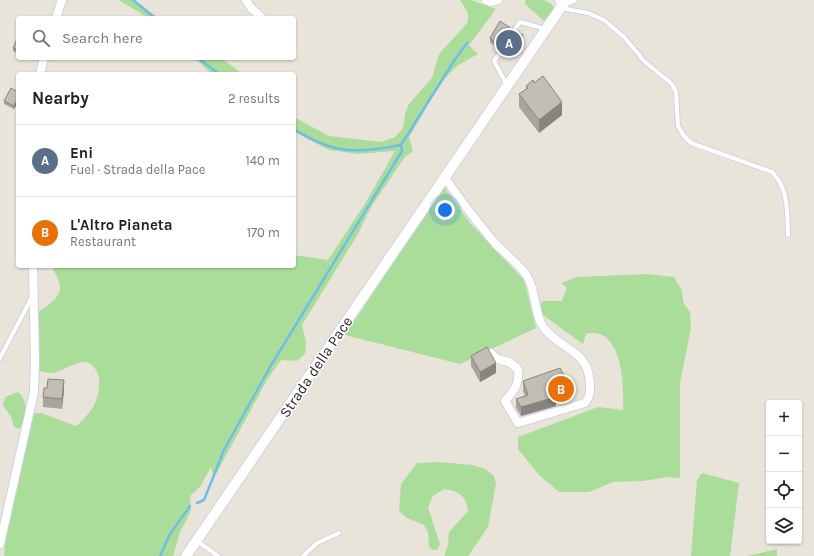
<!DOCTYPE html>
<meta charset="utf-8">
<style>
:root{--surface:#fff;--page:#f6f6f6;--text:#202124;--muted:#757577;--line:#e0e0e0;--accent:#2563eb}
body{margin:0;font-family:Karla,sans-serif;background:var(--page);color:var(--text)}
.controls{position:absolute;right:12px;bottom:12px;display:grid;overflow:hidden;border-radius:4px;box-shadow:0 1px 3px #0004}
.controls button{width:36px;height:36px;display:grid;place-items:center;padding:0;border:0;border-bottom:1px solid var(--line);background:var(--surface);color:var(--text);font:20px sans-serif}
.you{position:absolute;left:445px;top:210px;width:14px;height:14px;margin:-10px;border:3px solid #fff;border-radius:50%;background:#1a73e8;box-shadow:0 0 0 6px #1a73e833}
.badge{display:grid;place-items:center;width:26px;height:26px;border-radius:50%;background:var(--accent);color:#fff;font-size:13px;font-weight:700}
.pin{position:absolute;translate:-50% -50%;border:2px solid #fff;box-shadow:0 1px 4px #0006}
.list{margin:0;padding:0;list-style:none}
h2{display:flex;justify-content:space-between;align-items:center;height:52px;margin:0;padding:0 16px;font-size:17px}
h2 small{font-size:13px;font-weight:400;color:var(--muted)}
.list li{display:grid;grid-template-columns:26px 1fr auto;gap:12px;align-items:center;box-sizing:border-box;height:72px;padding:0 16px;border-top:1px solid var(--line)}
.list b{display:block;font-size:15px;white-space:nowrap}
.list p{margin:0;font-size:13px;white-space:nowrap;color:var(--muted)}
.list em{font-size:13px;font-style:normal;color:var(--muted)}
.icon{flex:none;width:22px;height:22px;fill:none;stroke:currentColor;stroke-width:2;stroke-linecap:round;stroke-linejoin:round}
.map{position:relative;flex:none;width:814px;height:556px;overflow:hidden}
.search{position:absolute;background:var(--surface);box-shadow:0 1px 3px #0004;left:16px;top:16px;width:280px;height:44px;display:flex;align-items:center;gap:10px;box-sizing:border-box;padding:0 14px;border-radius:4px;color:var(--muted);font-size:15px}
.panel{position:absolute;background:var(--surface);box-shadow:0 1px 3px #0004;left:16px;top:72px;width:280px;height:196px;border-radius:4px}
.map>svg:first-child{display:block}
</style>
<div class="map">
<svg width="814" height="556" viewBox="0 0 814 556">
<rect width="100%" height="100%" fill="#e9e4da"/>
<path fill="#ad9" d="M118,0H134L156,16L164,18H149Z
M460,0H471L496,9L469,45L478,54C470,59 460,63 454,69C434,87 424,115 409,137L413,151L405,157L398,167L371,207L358,234L302,325L306,342L305,354L297,361L281,360L267,380L214,478L211,467L200,487L190,496L191,511L180,532L173,556H4L6,533L32,413H41L76,426C88,416 98,404 99,387C100,379 99,374 94,367C83,353 64,373 51,373C47,373 42,371 38,371V312C46,307 61,298 60,287C60,280 54,273 52,266H294V255L328,260L366,202L395,151L358,154L329,150L294,132V117L329,136L381,142L395,137L403,128L405,114L409,104L432,78L439,54L468,22V13Z
M525,0H544L553,5V9L544,21L525,4Z
M194,58H221L243,74H212Z
M444,187L470,223L524,280L536,328L460,364L345,335Z
M647,274L674,277L681,289L684,304L690,312L691,328L680,383V478L668,477L643,481L613,482L589,492H559L539,475L518,449V437L598,407L623,410C624,387 623,325 586,334L583,344L540,313L542,301H562L567,288L561,283L577,277Z
M18,392C29,400 27,419 19,429L14,427L11,417L3,405L5,397Z
M439,462L472,465L485,469L494,476L496,484L488,527L468,556H444L448,545L449,532L468,511C466,496 459,491 444,489L433,496L428,507L440,544L437,550H433L429,547L428,532L424,525L407,518L399,511L401,484L417,463Z
M702,473L739,483L730,556H691L697,480Z
M777,549V556H747Z"/>
<g fill="none" stroke-linecap="round" stroke-linejoin="round">
<path stroke="#72bde6" stroke-width="2.5" d="M133,0L155,18
M198,58L219,74
M294,129C333,154 356,154 401,145L454,61L467,43
M197,503L204,500L224,450L270,367L402,151L401,145
M160,556L170,534L190,506"/>
<g stroke="#cfd1e0" stroke-width="6">
<path id="service" d="M561,8L588,13L604,20L625,38L644,61L672,84L676,92L678,126L684,136L691,143L772,172C789,189 787,213 788,235
M512,33L520,22L546,29
M501,51L494,61L507,85
M0,358L33,295
M197,541L218,556
M303,556L317,543L339,533"/>
</g>
<g stroke="#cfd1e0" stroke-width="10">
<path id="minor" d="M246,0L251,8L262,18
M486,0L491,2L498,0
M559,0L565,2L572,0
M56,18L62,0
M40,74L44,58
M445,178C462,202 476,221 495,243C505,254 519,264 527,276C537,292 533,313 544,328C562,351 588,349 590,384C590,392 590,397 585,403L518,423L505,401C514,391 520,383 518,369L509,362L497,359L491,353
M0,544L34,392L35,361L33,266"/>
</g>
<g stroke="#cfd1e0" stroke-width="12">
<path id="tertiary" d="M186,556L566,0"/>
</g>
<use href="#service" stroke="#fff" stroke-width="4"/>
<use href="#minor" stroke="#fff" stroke-width="8"/>
<use href="#tertiary" stroke="#fff" stroke-width="10"/>
</g>
<path fill="#a7a39d" d="M510,32L523,40L511,57L504,53L503,48L498,49L490,42V38Z
M18,39V54L13,51V48Z
M534,83L562,115L539,133L519,107V94L526,89V86Z
M18,92V102L14,109L4,104V101Z
M471,356L496,373L480,382L471,366Z
M523,381L568,393L556,397V406L521,416L516,408V399L525,396L523,391Z
M64,390L62,409L43,407V397Z"/>
<path fill="#88857f" d="M523,35V40L511,57V53Z
M18,98V102L14,109V106Z
M562,102V115L539,133V120Z
M496,363V373L480,382V372Z
M64,380V390L62,409V399Z
M568,383V393L556,397V406L521,416V407L553,388Z"/>
<path fill="#c2beb6" stroke="#88857f" d="M500,21L509,27L510,32L515,31L523,35L511,53L504,48L503,44L498,45L490,38Z
M17,39H18V50L13,48Z
M543,76L562,102L539,120L519,94L528,88L526,86L533,80L534,83Z
M11,88L18,92V98L14,106L4,101Z
M487,347L496,363L480,372L471,356Z
M560,368L568,383L553,388L556,397L521,407L516,399L528,395L523,381Z
M48,379L64,380L62,399L43,397L44,388H47Z"/>
<g text-anchor="middle" dominant-baseline="central" stroke-width="3" stroke-linejoin="round" paint-order="stroke">
<g font-size="15" fill="#282828" stroke="#fff">
<text transform="translate(316 367) rotate(-56)">Strada della Pace</text>
</g>
</g>
</svg>
<div class="controls">
<button>+</button>
<button>−</button>
<button><svg class="icon" aria-label="locate" viewBox="0 0 24 24"><circle cx="12" cy="12" r="6"/><path d="M12 2v4M12 18v4M2 12h4M18 12h4"/></svg></button>
<button><svg class="icon" aria-label="layers" viewBox="0 0 24 24"><path d="M12 4l9 5-9 5-9-5zM3 14l9 5 9-5"/></svg></button>
</div>
<div class="you"></div>
<div class="pin badge" style="left:509px;top:43px;background:#5c6f8a">A</div>
<div class="pin badge" style="left:561px;top:389px;background:#e8710a">B</div>
<div class="search"><svg class="icon" aria-label="search" viewBox="0 0 24 24"><circle cx="10" cy="10" r="6"/><path d="M15 15l6 6"/></svg>Search here</div>
<section class="panel">
<h2>Nearby<small>2 results</small></h2>
<ul class="list">
<li><span class="badge" style="background:#5c6f8a">A</span><div><b>Eni</b><p>Fuel · Strada della Pace</p></div><em>140 m</em></li>
<li><span class="badge" style="background:#e8710a">B</span><div><b>L'Altro Pianeta</b><p>Restaurant</p></div><em>170 m</em></li>
</ul>
</section>
</div>
